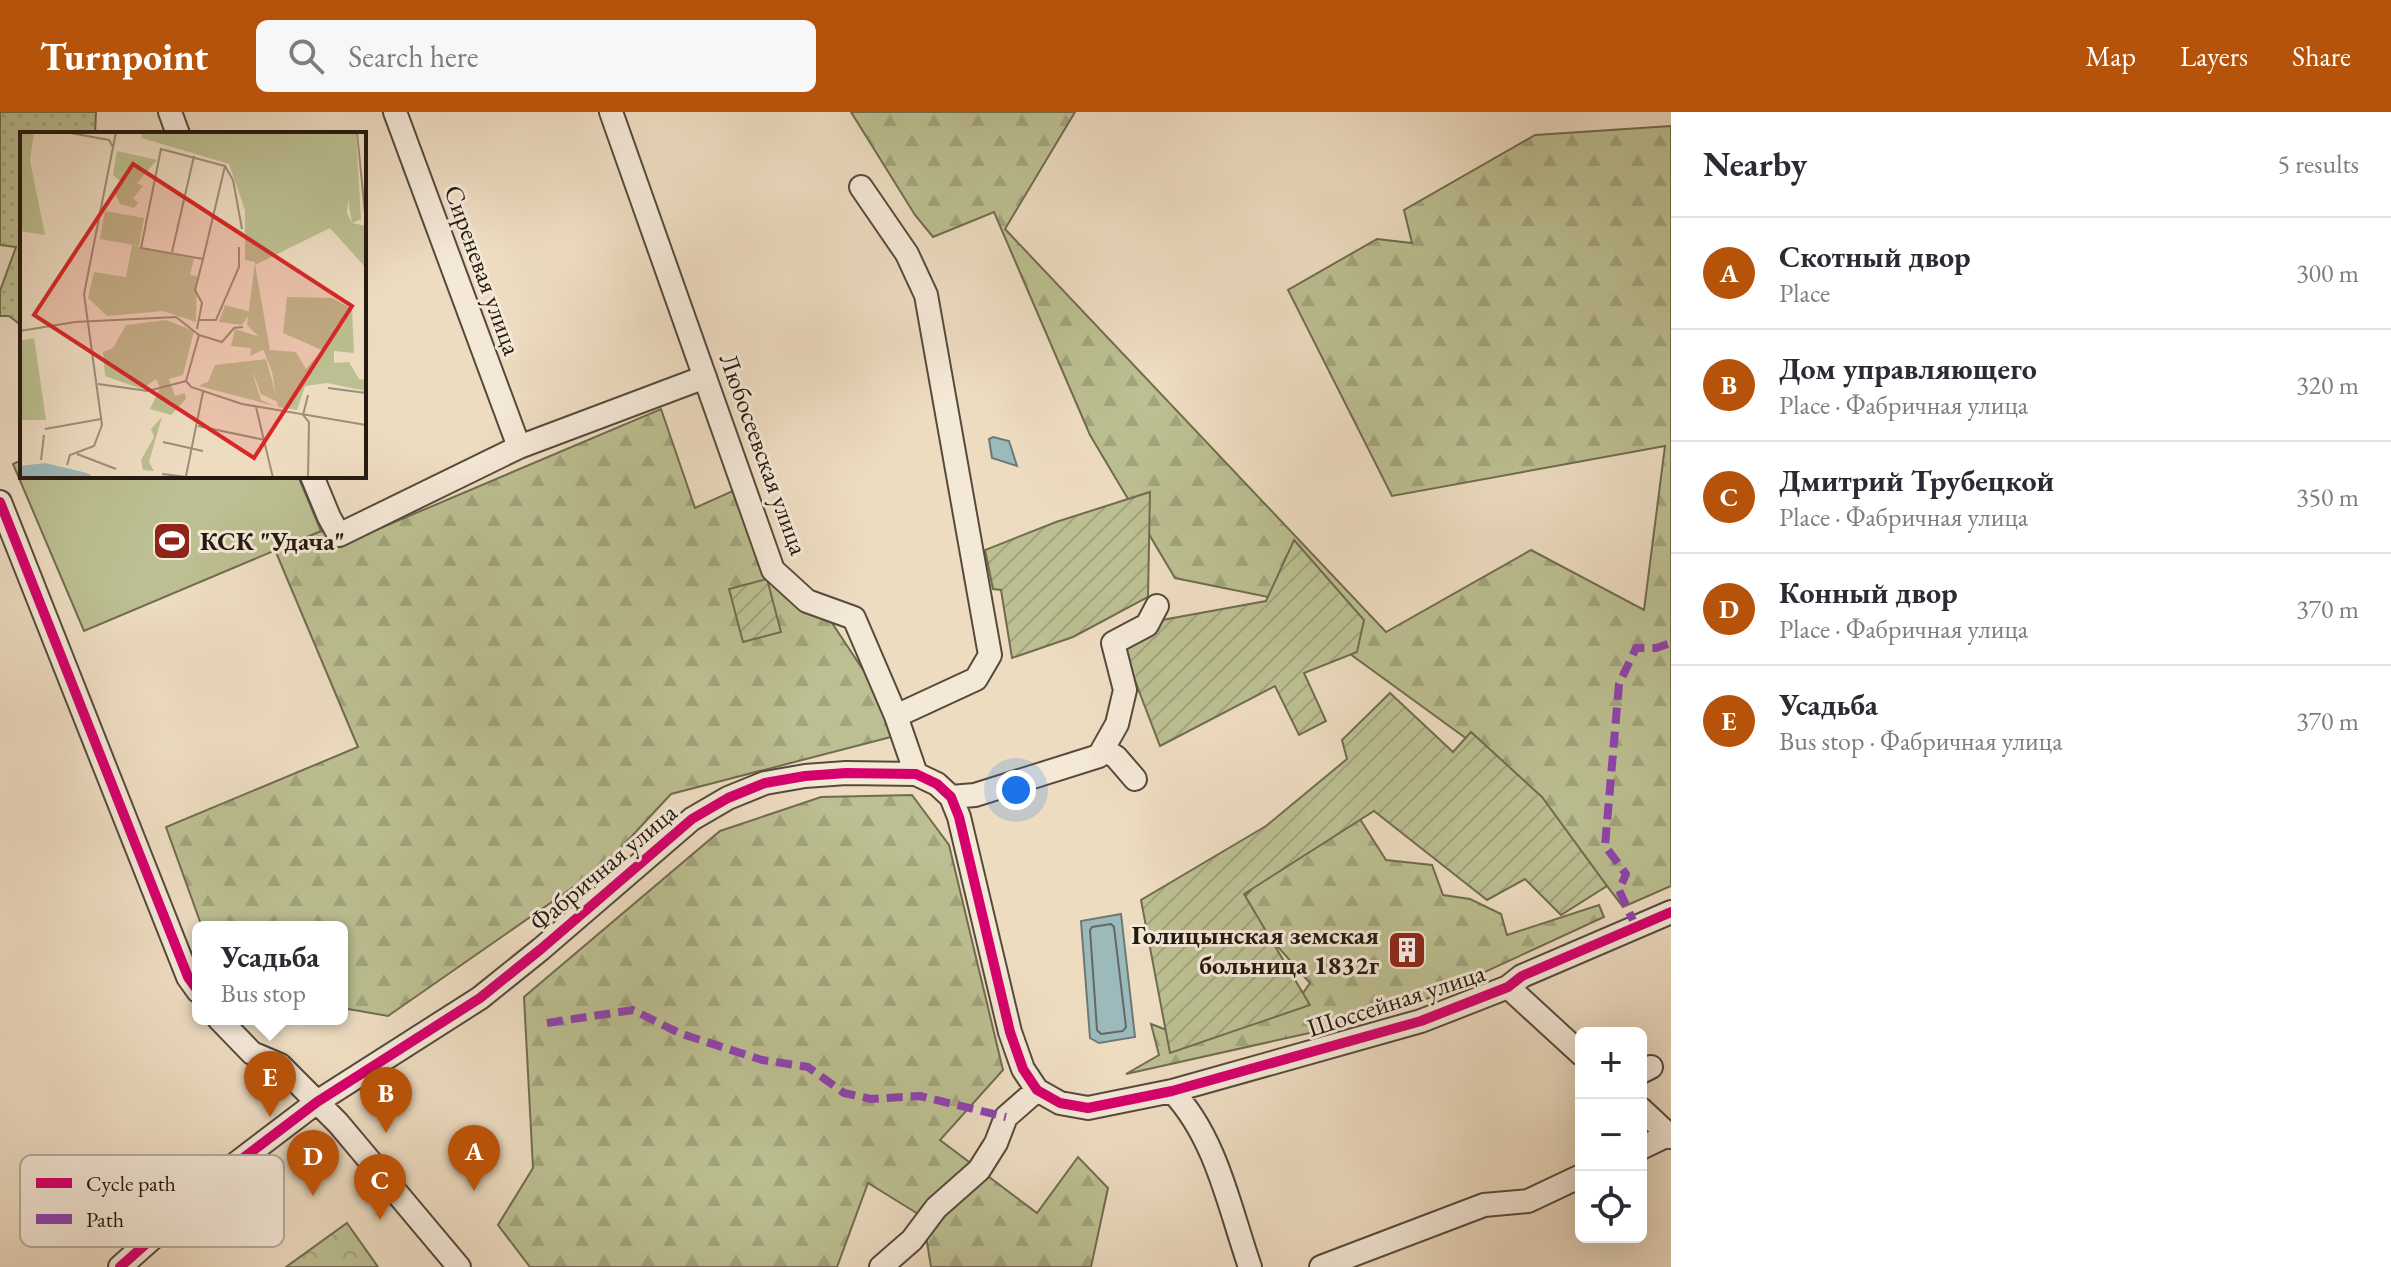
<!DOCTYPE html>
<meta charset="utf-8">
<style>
:root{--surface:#fff;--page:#f7f7f7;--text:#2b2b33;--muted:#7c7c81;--line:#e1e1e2;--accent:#b45309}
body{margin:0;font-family:"EB Garamond",serif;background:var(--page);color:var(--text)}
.controls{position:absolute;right:24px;bottom:24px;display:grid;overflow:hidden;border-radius:12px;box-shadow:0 8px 32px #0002}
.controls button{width:72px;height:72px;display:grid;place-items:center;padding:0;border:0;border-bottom:2px solid var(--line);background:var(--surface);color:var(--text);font:40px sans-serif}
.you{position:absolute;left:1016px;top:678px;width:28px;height:28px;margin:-20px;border:6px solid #fff;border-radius:50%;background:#1a73e8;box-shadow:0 0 0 12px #1a73e833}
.badge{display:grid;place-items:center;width:52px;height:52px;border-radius:50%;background:var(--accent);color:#fff;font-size:26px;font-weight:700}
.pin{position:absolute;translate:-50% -66px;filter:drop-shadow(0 2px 4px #0008)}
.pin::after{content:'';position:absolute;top:42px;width:28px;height:24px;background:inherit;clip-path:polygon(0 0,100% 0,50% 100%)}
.popup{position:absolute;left:192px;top:809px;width:156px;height:104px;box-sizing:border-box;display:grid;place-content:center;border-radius:12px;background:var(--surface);filter:drop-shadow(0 2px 6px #0005);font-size:26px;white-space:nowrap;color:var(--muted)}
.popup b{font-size:30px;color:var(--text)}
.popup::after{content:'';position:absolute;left:50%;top:100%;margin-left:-16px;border:16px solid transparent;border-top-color:var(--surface)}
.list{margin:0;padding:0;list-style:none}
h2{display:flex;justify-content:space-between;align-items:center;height:104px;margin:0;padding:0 32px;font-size:34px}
h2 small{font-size:26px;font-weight:400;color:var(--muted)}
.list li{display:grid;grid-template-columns:52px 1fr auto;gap:24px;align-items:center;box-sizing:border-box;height:112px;padding:0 32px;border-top:2px solid var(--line)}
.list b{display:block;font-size:30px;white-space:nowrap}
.list p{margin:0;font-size:26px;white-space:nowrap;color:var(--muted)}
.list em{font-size:26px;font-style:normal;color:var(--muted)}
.icon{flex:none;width:44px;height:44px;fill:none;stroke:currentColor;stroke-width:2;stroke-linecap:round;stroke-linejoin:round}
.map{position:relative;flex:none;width:1671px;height:1155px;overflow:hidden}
header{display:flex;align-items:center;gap:48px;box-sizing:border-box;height:112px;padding:0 40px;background:var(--accent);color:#fff}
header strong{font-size:38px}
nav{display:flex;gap:44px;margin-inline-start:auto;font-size:28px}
.search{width:560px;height:72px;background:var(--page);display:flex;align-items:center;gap:20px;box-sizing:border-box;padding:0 28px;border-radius:12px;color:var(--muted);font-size:30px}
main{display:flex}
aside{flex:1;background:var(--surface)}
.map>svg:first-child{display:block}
</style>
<header>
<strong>Turnpoint</strong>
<div class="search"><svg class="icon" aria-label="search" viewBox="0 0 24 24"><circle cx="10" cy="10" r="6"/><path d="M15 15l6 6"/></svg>Search here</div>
<nav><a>Map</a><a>Layers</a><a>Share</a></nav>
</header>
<main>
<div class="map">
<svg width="1671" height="1155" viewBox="0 0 1671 1155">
<defs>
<pattern id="grass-dots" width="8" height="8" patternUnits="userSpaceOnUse" patternTransform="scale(2)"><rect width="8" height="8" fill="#bcbf91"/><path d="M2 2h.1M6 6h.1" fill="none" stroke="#a1a47c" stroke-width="1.8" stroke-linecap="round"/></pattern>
<pattern id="forest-firs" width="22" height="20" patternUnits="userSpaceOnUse" patternTransform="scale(2)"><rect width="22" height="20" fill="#bcbf91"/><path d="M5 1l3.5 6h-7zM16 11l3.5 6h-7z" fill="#a1a47c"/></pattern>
<pattern id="park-crowns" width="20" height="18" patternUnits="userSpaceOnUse" patternTransform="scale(2)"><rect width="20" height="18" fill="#bcbf91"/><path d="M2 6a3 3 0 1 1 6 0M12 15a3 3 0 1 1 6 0" fill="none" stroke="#a1a47c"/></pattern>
<pattern id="garden-furrows" width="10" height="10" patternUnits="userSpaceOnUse" patternTransform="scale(2)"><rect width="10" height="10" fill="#bcbf91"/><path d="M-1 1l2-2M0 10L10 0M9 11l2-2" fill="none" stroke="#a1a47c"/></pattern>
</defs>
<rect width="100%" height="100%" fill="#eedcc1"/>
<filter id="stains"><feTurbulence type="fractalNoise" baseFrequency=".0025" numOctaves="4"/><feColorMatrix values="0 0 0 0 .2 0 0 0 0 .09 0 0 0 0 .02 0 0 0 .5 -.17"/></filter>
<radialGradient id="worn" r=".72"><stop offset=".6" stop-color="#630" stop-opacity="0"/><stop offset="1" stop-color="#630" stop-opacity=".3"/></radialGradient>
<path fill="url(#grass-dots)" stroke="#706c50" stroke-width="2" d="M0,0H96L95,22H22V214L9,204H0V179L16,135L0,133Z"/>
<path fill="url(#forest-firs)" stroke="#706c50" stroke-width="2" d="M851,0H1075L1005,117L1386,520L1531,438L1644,498L1665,334L1392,384L1288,178L1377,127L1412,131L1404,98L1535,23L1671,14V774L1623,795L1607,774L1471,630L1273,486L1175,466L1090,323L994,100L933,125L915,103Z
M661,297L695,396L737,377L774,471L832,511L881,585L891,625L671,682L605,753L388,904L342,896V815H202L166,715L358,635L275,438L321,419L343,432Z
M1344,682L1386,748L1432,753L1443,783L1470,787L1501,802L1507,823L1599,793L1604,805L1409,895L1370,898L1323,918L1126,962L1159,943L1151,912L1185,925L1296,891L1310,871L1239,791L1290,735Z
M912,683L949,733L1003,958L940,1028L1037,1101L1078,1045L1108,1076L1091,1155H931L923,1105L868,1071L837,1155H530L498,1113L533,1056L524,885L720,719L821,685Z"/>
<path fill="url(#park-crowns)" stroke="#706c50" stroke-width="2" d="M347,1111L378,1155H286Z"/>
<path fill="url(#garden-furrows)" stroke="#706c50" stroke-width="2" d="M1150,380L1148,485L1073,525L1012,546L1001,478L993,477L985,438L1056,410Z
M1294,428L1364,508L1357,540L1304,561L1326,609L1299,623L1275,574L1160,634L1121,532L1162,508L1266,489Z
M767,467L781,520L743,530L729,477Z
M1390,581L1453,640L1471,620L1542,685L1607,774L1561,803L1525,767L1487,788L1374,699L1244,782L1310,893L1170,941L1141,788L1266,714L1347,647L1342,628Z"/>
<path fill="#bcbf91" stroke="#706c50" stroke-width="2" d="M22,348V364H298L321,419L84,519L13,352Z"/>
<path fill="#9cb9bb" stroke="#6c7977" stroke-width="2" d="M993,325L1009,329L1017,354L992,346L989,327Z
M1121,802L1135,925L1099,931L1090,926L1081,809Z"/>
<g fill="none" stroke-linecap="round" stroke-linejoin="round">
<path stroke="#606966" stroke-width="2" d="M1111,812L1114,815L1126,915L1123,919L1101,922L1097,918L1090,818L1092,815Z"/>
<g stroke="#564a3c" stroke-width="26">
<path id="minor" d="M170,0L178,22
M395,0L519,335
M611,0L773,458L807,489L854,506L896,604L916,662
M861,75L907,142L926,183L990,543L976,567L896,604
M312,364L329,405L339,423L519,335L705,265
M0,390L188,865L198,879
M1103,637L1116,645L1135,667
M951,685L975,683L1099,644L1117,612L1125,578L1113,531L1147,513L1157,494
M1508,875L1581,942
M219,907L252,941L280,953L338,1011L459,1155
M1641,960L1651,955
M1172,979C1217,1027 1229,1095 1250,1155
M1641,997L1671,1025
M1641,1036L1668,1023
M120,1155L238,1050L317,990L480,886L541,837L692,707L728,686L765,671L805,664L846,661L916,662L937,672L951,685L959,705L1010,920L1023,957L1037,978L1060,991L1088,996L1172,979L1421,909L1508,875L1522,864L1671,800
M881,1155L912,1128L936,1096L979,1058L996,1031L1006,1005L1037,978
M1321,1155L1484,1093L1528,1089L1581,1064"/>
</g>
<use href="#minor" stroke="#f4e8d7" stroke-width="22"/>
<path stroke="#8e44ad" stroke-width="8" stroke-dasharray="16 8" stroke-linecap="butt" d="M1636,815L1619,778L1626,762L1605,734L1619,572L1636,536H1656L1671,531
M547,911L633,898L679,921L762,948L808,955L844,981L871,987L920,984L1006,1005"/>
<g stroke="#f4e8d7" stroke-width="15">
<path id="cycleway" d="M0,390L188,865L198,879
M120,1155L238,1050L317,990L480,886L541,837L692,707L728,686L765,671L805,664L846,661L916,662L937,672L951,685L959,705L1010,920L1023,957L1037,978L1060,991L1088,996L1172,979L1421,909L1508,875L1522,864L1671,800"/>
</g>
<use href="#cycleway" stroke="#d6006c" stroke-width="10"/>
</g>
<defs>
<g id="stadium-square" transform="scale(2)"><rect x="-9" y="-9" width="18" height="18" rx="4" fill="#8f2418" stroke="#f4e8d7"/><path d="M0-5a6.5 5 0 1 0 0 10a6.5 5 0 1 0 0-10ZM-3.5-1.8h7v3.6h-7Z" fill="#fff"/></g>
<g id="building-square" transform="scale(2)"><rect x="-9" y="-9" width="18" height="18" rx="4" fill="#8f2418" stroke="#f4e8d7"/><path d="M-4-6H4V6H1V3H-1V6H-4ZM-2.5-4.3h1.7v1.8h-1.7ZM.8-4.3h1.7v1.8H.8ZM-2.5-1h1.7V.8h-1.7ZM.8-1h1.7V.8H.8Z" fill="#fff"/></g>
</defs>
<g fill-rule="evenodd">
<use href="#stadium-square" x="172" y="429"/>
<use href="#building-square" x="1407" y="838"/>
</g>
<g text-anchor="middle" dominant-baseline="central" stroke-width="6" stroke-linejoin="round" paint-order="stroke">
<g font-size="26" fill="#241910" stroke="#f4e8d7">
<text transform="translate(483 158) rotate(70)">Сиреневая улица</text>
<text transform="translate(764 342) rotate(70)">Любосеевская улица</text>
<text transform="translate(603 755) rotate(-40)">Фабричная улица</text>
<text transform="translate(1396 888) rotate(-18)">Шоссейная улица</text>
</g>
<g font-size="26" font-weight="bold" fill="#241910" stroke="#f4e8d7" text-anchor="start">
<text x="200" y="429">КСК "Удача"</text>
<text x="1379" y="823" text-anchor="end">Голицынская земская<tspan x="1379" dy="30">больница 1832г</tspan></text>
</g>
</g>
<g transform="translate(20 20)">
<rect width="346" height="346" fill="#eedcc1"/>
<path d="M97,19L137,28L117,51L123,54L113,66L118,71L114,76L100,72L93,57L103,51L93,43Z" fill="#bcbf91"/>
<path d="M0,0H14L10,29L25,103L0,99ZM121,0H317L329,58L327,81L332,91L346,94V136L310,96L235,133L250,218L276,220L286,237L302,218L263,201L267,165L312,166L332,177L334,221L314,219V231L329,230L339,247L346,248V259L307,251L285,254L277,278L258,275L252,240L238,204L227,193L235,130L225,128V78L209,32L122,6ZM112,113L174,127L170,143L177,144L176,190L143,179L87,184L68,166L74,140L106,145ZM146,188L174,199L163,243L149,247L155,264L165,261L166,267L151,283L130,277L140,256L136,247L122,257L85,244L83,220L93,216L106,193ZM14,206L26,288H0V209ZM231,236L241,268L255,274L179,254L186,250L207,259L208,241ZM142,285L129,330L134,339L123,338L121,328L134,305L131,297Z" fill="#bcbf91"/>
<path d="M317,0H336L341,87L332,91ZM205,173L216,176L231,180L222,193L199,190ZM215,197L237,204L246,198L249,215L230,224L231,216L211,214ZM246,227L258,270L241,262L233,241H210L209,261L186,255L195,233Z" fill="#bcbf91"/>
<path d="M85,79L124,86L119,114L80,107Z" fill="#bcbf91"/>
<path d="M25,331L67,341L75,346H0V334Z" fill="#9cb9bb"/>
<path fill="none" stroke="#9d8e7a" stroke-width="2" d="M45,0L89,8L93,15M337,0L346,92M205,34L213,48L222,97M152,120L174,24M179,188H196L219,135V115M177,197L182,171L175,158L183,127L205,34L141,17L121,116L183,127M0,199L55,190L156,185L179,203L166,249M179,203L202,210L214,196L223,195M166,249L171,255L222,272L346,293M78,252L128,259L166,249M308,256L346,261M288,263L283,283L289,290L288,346M236,275L253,346M178,294L245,308M25,297L81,287M143,310L183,319M57,322L96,337M21,328L24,303M47,333L50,323L74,314L82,293L64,162L96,0M142,342L176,346M166,344L183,260"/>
<path fill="#d62828" fill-opacity="0.15" stroke="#d62828" stroke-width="4" d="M113,32L332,174L234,326L14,183Z"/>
<rect width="346" height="346" fill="none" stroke="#241910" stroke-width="4"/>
</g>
<rect x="20" y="1043" width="264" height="92" rx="12" fill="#f4e8d7" stroke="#b6aa9b" stroke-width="2"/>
<rect x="36" y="1066" width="36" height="10" fill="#d6006c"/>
<rect x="36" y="1102" width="36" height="10" fill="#8e44ad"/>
<g font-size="22" fill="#241910">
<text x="86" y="1079">Cycle path</text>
<text x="86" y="1115">Path</text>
</g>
<rect width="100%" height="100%" filter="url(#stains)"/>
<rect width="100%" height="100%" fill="url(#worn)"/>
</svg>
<div class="controls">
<button>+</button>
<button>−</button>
<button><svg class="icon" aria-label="locate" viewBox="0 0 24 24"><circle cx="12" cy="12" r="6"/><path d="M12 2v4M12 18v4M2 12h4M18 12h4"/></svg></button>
</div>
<div class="you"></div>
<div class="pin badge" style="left:474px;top:1079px">A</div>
<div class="pin badge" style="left:386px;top:1021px">B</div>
<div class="pin badge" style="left:380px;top:1108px">C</div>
<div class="pin badge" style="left:313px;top:1084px">D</div>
<div class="pin badge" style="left:270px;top:1005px">E</div>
<div class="popup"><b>Усадьба</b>Bus stop</div>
</div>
<aside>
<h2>Nearby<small>5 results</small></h2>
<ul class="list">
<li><span class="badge">A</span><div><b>Скотный двор</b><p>Place</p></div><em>300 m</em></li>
<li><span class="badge">B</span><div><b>Дом управляющего</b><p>Place · Фабричная улица</p></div><em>320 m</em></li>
<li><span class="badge">C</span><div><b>Дмитрий Трубецкой</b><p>Place · Фабричная улица</p></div><em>350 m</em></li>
<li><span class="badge">D</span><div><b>Конный двор</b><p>Place · Фабричная улица</p></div><em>370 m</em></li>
<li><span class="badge">E</span><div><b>Усадьба</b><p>Bus stop · Фабричная улица</p></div><em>370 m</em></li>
</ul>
</aside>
</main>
